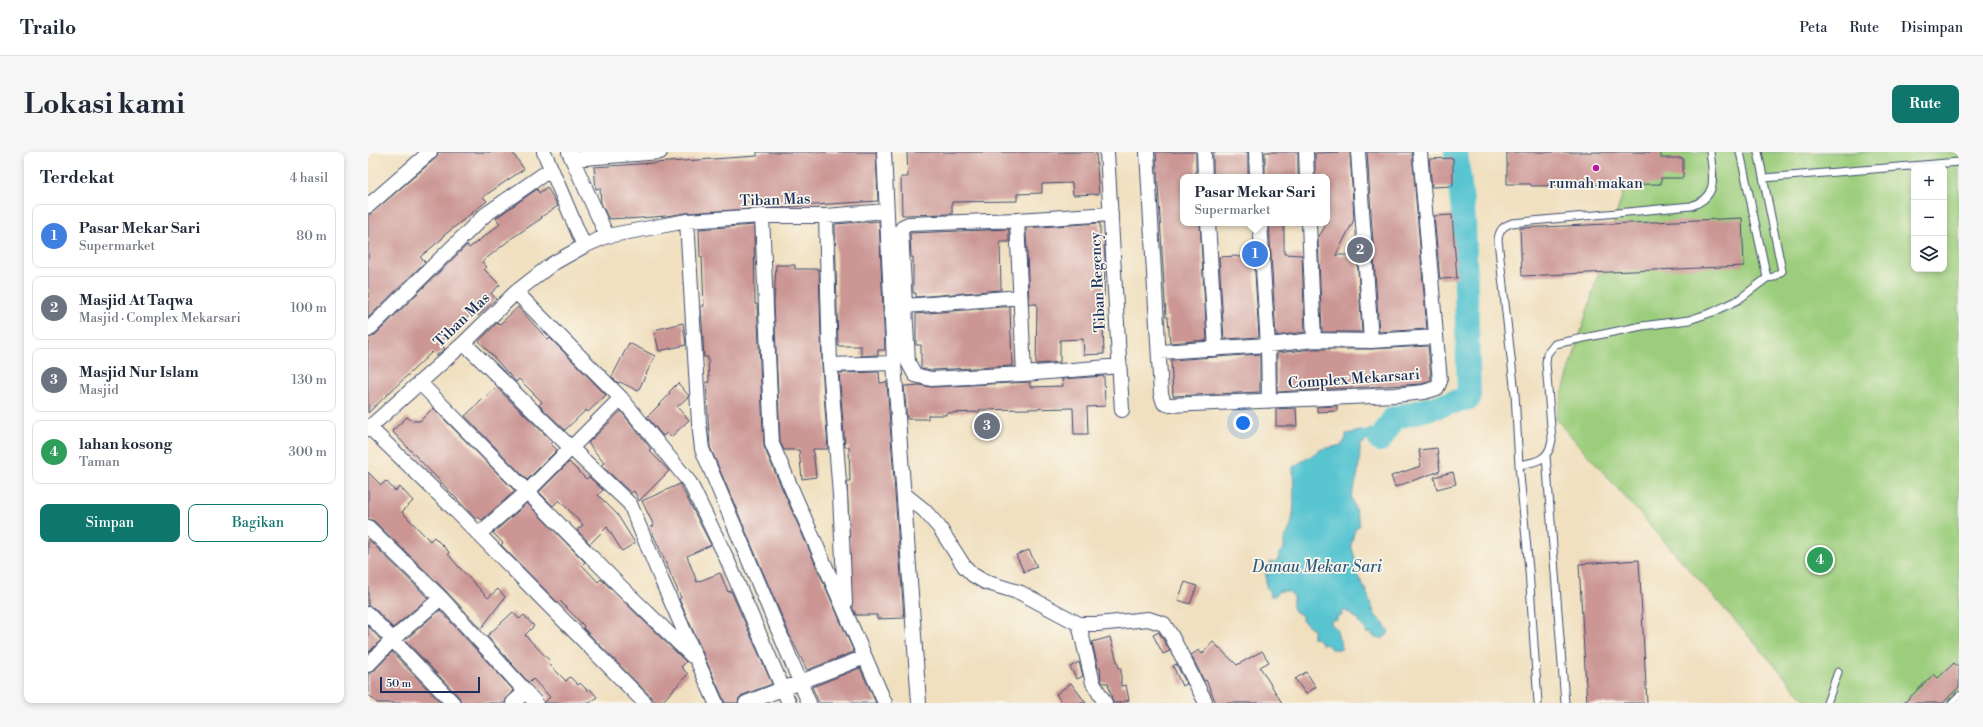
<!DOCTYPE html>
<html lang="id">
<meta charset="utf-8">
<style>
:root{--surface:#fff;--page:#f6f6f7;--text:#1f2937;--muted:#747a83;--line:#e0e1e3;--accent:#0f766e}
body{margin:0;font-family:"Libre Bodoni",serif;background:var(--page);color:var(--text)}
.controls{position:absolute;right:12px;top:12px;display:grid;overflow:hidden;border-radius:8px;box-shadow:0 2px 6px #0003}
.controls button{width:36px;height:36px;display:grid;place-items:center;padding:0;border:0;border-bottom:1px solid var(--line);background:var(--surface);color:var(--text);font:20px sans-serif}
.scale{position:absolute;left:12px;bottom:10px;width:100px;box-sizing:border-box;padding-left:4px;border:2px solid #1b2f5e;border-top:0;font-size:11px;line-height:14px;white-space:nowrap;color:#1b2f5e;-webkit-text-stroke:3px #fbf7ec;paint-order:stroke}
.you{position:absolute;left:875px;top:271px;width:14px;height:14px;margin:-10px;border:3px solid #fff;border-radius:50%;background:#1a73e8;box-shadow:0 0 0 6px #1a73e833}
.badge{display:grid;place-items:center;width:26px;height:26px;border-radius:50%;background:var(--accent);color:#fff;font-size:13px;font-weight:700}
.pin{position:absolute;translate:-50% -50%;border:2px solid #fff;box-shadow:0 1px 4px #0006}
.popup{position:absolute;left:812px;top:22px;width:150px;height:52px;box-sizing:border-box;display:grid;place-content:center;border-radius:8px;background:var(--surface);filter:drop-shadow(0 1px 3px #0005);font-size:13px;white-space:nowrap;color:var(--muted)}
.popup b{font-size:15px;color:var(--text)}
.popup::after{content:'';position:absolute;left:50%;top:100%;margin-left:-8px;border:8px solid transparent;border-top-color:var(--surface)}
.list{margin:0;padding:0;list-style:none}
h2{display:flex;justify-content:space-between;align-items:center;height:52px;margin:0;padding:0 16px;font-size:17px}
h2 small{font-size:13px;font-weight:400;color:var(--muted)}
.list li{display:grid;grid-template-columns:26px 1fr auto;gap:12px;align-items:center;box-sizing:border-box;height:64px;margin:0 8px 8px;padding:0 8px;border:1px solid var(--line);border-radius:8px}
.list b{display:block;font-size:15px;white-space:nowrap}
.list p{margin:0;font-size:13px;white-space:nowrap;color:var(--muted)}
.list em{font-size:13px;font-style:normal;color:var(--muted)}
.actions{display:flex;gap:8px;padding:12px 16px}
.actions a{flex:1;padding:9px 0;border:1px solid var(--accent);border-radius:8px;text-align:center;font-size:14px;color:var(--accent)}
.actions .main{background:var(--accent);color:#fff}
.icon{flex:none;width:22px;height:22px;fill:none;stroke:currentColor;stroke-width:2;stroke-linecap:round;stroke-linejoin:round}
.map{position:relative;flex:none;width:1591px;height:551px;overflow:hidden;border-radius:8px}
header{display:flex;align-items:center;gap:24px;box-sizing:border-box;height:56px;padding:0 20px;background:var(--surface);border-bottom:1px solid var(--line)}
header strong{font-size:19px}
nav{display:flex;gap:22px;margin-inline-start:auto;font-size:14px}
.intro{display:flex;align-items:center;justify-content:space-between;box-sizing:border-box;height:96px;padding:0 24px}
h1{margin:0;font-size:28px}
.button{padding:10px 18px;border-radius:8px;background:var(--accent);color:#fff;font-size:14px;font-weight:700}
main{display:flex;gap:24px;padding:0 24px}
aside{flex:1;background:var(--surface);border-radius:8px;box-shadow:0 2px 6px #0003}
.map>svg:first-child{display:block}
</style>
<header>
<strong>Trailo</strong>
<nav><a>Peta</a><a>Rute</a><a>Disimpan</a></nav>
</header>
<div class="intro"><h1>Lokasi kami</h1><a class="button">Rute</a></div>
<main>
<aside>
<h2>Terdekat<small>4 hasil</small></h2>
<ul class="list">
<li><span class="badge" style="background:#3f7fe0">1</span><div><b>Pasar Mekar Sari</b><p>Supermarket</p></div><em>80 m</em></li>
<li><span class="badge" style="background:#6b7280">2</span><div><b>Masjid At Taqwa</b><p>Masjid · Complex Mekarsari</p></div><em>100 m</em></li>
<li><span class="badge" style="background:#6b7280">3</span><div><b>Masjid Nur Islam</b><p>Masjid</p></div><em>130 m</em></li>
<li><span class="badge" style="background:#2e9e5b">4</span><div><b>lahan kosong</b><p>Taman</p></div><em>300 m</em></li>
</ul>
<div class="actions"><a class="main">Simpan</a><a>Bagikan</a></div>
</aside>
<div class="map">
<svg width="1591" height="551" viewBox="0 0 1591 551">
<rect width="100%" height="100%" fill="#fbf7ec"/>
<filter id="ink" filterUnits="userSpaceOnUse"><feTurbulence type="fractalNoise" baseFrequency=".025" numOctaves="2"/><feDisplacementMap in="SourceGraphic" scale="8" xChannelSelector="R" yChannelSelector="G"/><feConvolveMatrix kernelMatrix="1 2 1 2 8 2 1 2 1" color-interpolation-filters="sRGB"/></filter>
<filter id="wash" filterUnits="userSpaceOnUse"><feTurbulence type="fractalNoise" baseFrequency=".012" numOctaves="4" result="noise"/><feDisplacementMap in="SourceGraphic" scale="16" xChannelSelector="R" yChannelSelector="G"/><feGaussianBlur stdDeviation="0.9" result="paint"/><feColorMatrix in="noise" values="0 0 0 0 0 0 0 0 0 0 0 0 0 0 0 0 0 1.4 0 .05"/><feComposite in="paint" operator="in"/></filter>
<g filter="url(#wash)">
<rect width="100%" height="100%" fill="#f0e0c0"/>
<path fill="#9bcd7c" stroke="#5b7e6d" fill-rule="evenodd" d="M1267,0H1591V551H1440L1187,266ZM1546,15H1576V117H1546Z"/>
<path fill="#58c5d1" stroke="#3a7a98" d="M1003,277L1012,288L1003,286L992,293C992,310 990,328 983,344L992,373L987,377L983,393L987,406V419L998,439L1007,463L1016,472L1021,481L1016,486H1007L1003,481H998V477L992,472L991,468L978,459H974V464H969V468H963V472L969,477C969,487 974,489 974,497H963L958,492H954L949,486H945V477L934,468V463L925,459V444L920,439H911L907,444H902V439L898,435V419L902,415V410H907L911,406V401L916,397V386C930,372 925,335 925,315L954,297L974,293L978,286V282Z"/>
<g fill="none" stroke-linecap="round" stroke-linejoin="round">
<path stroke="#58c5d1" stroke-width="24" d="M1012,288L1026,266L1101,246L1096,67L1088,0"/>
</g>
<g id="blocks">
<path fill="#cb9694" d="M70,0H144L156,17L115,45L119,49L74,85L75,86L52,105L57,110L0,166V64L68,6Z
M389,0H508L510,49L318,61L298,64L259,67L258,66L241,67L233,51L232,36L228,37L226,15L389,4Z
M539,0H728L731,42L705,43L704,31L674,32V41L649,42V49L584,50V62L534,63L533,25H540Z
M788,0H828V25H815V71H832L839,188L802,191L800,165H798Z
M845,0H880V25H845Z
M897,0H930V25H897Z
M978,0H982L986,68L968,103H989L994,180H954L950,86L959,71V25H947V1Z
M999,0H1044L1059,177L1011,180Z
M1139,0H1293V6H1315V26H1293V32L1163,34V32H1139Z
M1085,6V34L1064,35L1061,7Z
M179,35L190,54L173,65L174,66L144,86L114,110L119,115L116,117L132,133L123,141L128,147L110,164L106,159L72,191L77,197L68,204L64,200L0,261V186L6,184L99,93L101,96L132,72L128,66L169,37L171,41Z
M1084,63L1089,126L1072,127L1066,64Z
M1374,66L1376,114L1154,124L1152,76Z
M511,69L517,198H510V203L493,204V194H470L467,72Z
M732,71V87L736,86L737,109L736,144H734L736,202L716,203L715,187L692,188V210L668,212L669,152H661L658,76Z
M901,71H916V102L934,103L937,180L908,184Z
M386,73L387,152H389L396,295L486,500L439,518L423,486L342,295L338,230H341L340,205H336L333,154H336L334,105H332L331,77Z
M641,77V90H632L633,138L548,145V141H545V105H543L542,81Z
M869,104V105L886,104L891,185L856,187L851,105Z
M408,113H427V117H451L454,213L460,297H445L448,325L434,327L431,298H416L412,290L406,152Z
M150,155L180,188L182,186L238,243L220,260L218,258L197,278L171,253L174,250L151,227L148,230L111,189L129,171L131,173Z
M634,155H642L644,214L564,218L553,216V193H548V162Z
M315,171L318,193L291,199L286,178Z
M261,191L287,204L270,239L252,230L250,231L244,225Z
M1060,194L1063,228L1054,232L909,240V201L946,197H1003Z
M892,202V240L805,244L803,208Z
M511,220L512,231L519,230L536,466L509,467V463H488L484,455L479,329H482L481,295H477L471,221Z
M736,224L737,254L719,255L720,282H706L705,256L611,258V260L578,261V263H560V267H539L536,234L552,233L563,235L662,230V235L695,234L694,227Z
M310,231L321,244L309,255L321,268L303,285L299,281L295,284L279,265L302,242L301,240Z
M128,235L185,290L183,292L189,298L159,328L97,264Z
M969,254V259L949,260V255Z
M65,256L147,339L114,368L110,365L108,367L24,279L39,265L44,269H52Z
M928,256L929,274H908V257Z
M253,259L283,297L281,298L301,319L271,349L266,339L263,341L233,313L236,311L220,291Z
M1069,296L1072,319L1027,335L1023,324L1053,314L1051,298Z
M201,310L218,327L221,325L235,338L230,343L249,362L267,391L254,399L239,375L222,392L209,378L215,373L191,348L185,354L171,340Z
M0,320L13,333L18,329L27,339L32,335L45,349L34,360L62,389L66,385L81,400L80,402L90,414L120,446L130,437L137,445L113,477L79,440L6,369L0,367Z
M1085,320L1088,332L1069,337L1066,325Z
M312,332L343,393L319,404L329,430L352,421L360,440L363,439L404,532L375,543L371,546L370,551H357L311,447L313,446L282,375L286,374L274,349Z
M159,351L217,410L214,413L230,430L233,427L318,510L313,515L320,522L293,551H289L215,476L216,474L191,448L189,450L133,393L135,391L125,381Z
M0,387L60,446L25,476L6,456L0,454Z
M661,398L669,415L656,420L648,403Z
M1271,408L1279,551H1219L1211,412Z
M817,430L829,434L822,452L810,448Z
M72,458L146,539L139,545L137,551H93L91,545L37,488Z
M145,460L151,467L156,463L166,474L157,483L183,510L181,512L198,529L202,525L210,533L212,531L220,539L222,537L229,545L222,551H176L182,545L165,527L161,531L119,484Z
M0,474L13,488L1,500L0,499Z
M791,480L802,499L795,502L785,483Z
M742,485L751,516H753V534L758,533L761,548L750,551H745L740,531H735L733,528L732,515L730,516L724,490Z
M845,490L869,513L894,499L901,510L892,515L914,551H848L838,528L836,529L823,503L831,498L834,502Z
M24,500L73,551H9L0,542V522L6,519Z
M711,510L715,524L709,527L702,515Z
M1586,511L1591,516V535L1575,551H1536L1566,522L1570,526Z
M808,512L819,532L814,534L805,514Z
M492,516L508,551H451L444,535Z
M938,520L948,535L938,542L927,527Z
M703,531L718,551H694L688,542Z"/>
</g>
</g>
<g filter="url(#ink)">
<use href="#blocks" fill-opacity="0" stroke="#3b4a6d" stroke-width="1"/>
<g fill="none" stroke-linecap="round" stroke-linejoin="round">
<g stroke="#3b4a6d" stroke-width="9">
<path id="lane" d="M1372,0L1399,126
M1396,26L1591,10
M1178,304L1197,551
M1151,313C1169,310 1181,308 1184,288L1178,211L1179,202L1187,192L1274,174L1321,168L1345,160L1370,148L1399,126L1406,125L1414,119L1390,0
M1170,551L1161,418L1151,313L1147,242L1130,88C1131,78 1135,74 1144,71L1323,54C1351,44 1345,25 1342,0
M1459,551L1470,520
M1584,551L1591,544"/>
</g>
<g stroke="#3b4a6d" stroke-width="16">
<path id="street" d="M176,0L216,94
M201,0L239,84
M516,0L526,211L551,551
M739,0L754,258
M779,0L793,242L796,251L802,253L1027,243L1056,240L1069,236L1072,229L1052,0
M836,0L837,25
M888,0L889,25
M938,0L939,25
M990,0L1003,189
M204,7L292,0
M0,54L62,0
M743,62L649,68L541,72L536,74L533,78L540,210L547,223L563,227L656,222L752,214
M394,64L404,292L517,551
M458,64L462,213L472,343L477,451
M649,68L656,222
M319,69L331,271L334,297L441,551
M840,71L848,197
M892,71L900,193L901,249
M941,71L946,188
M148,140L253,246L322,331L358,405L421,551
M537,154L652,145
M0,178L117,63L183,17
M96,191L203,296L262,352L294,429L348,551
M792,200L900,193L946,188L1003,189L1068,185
M462,213L526,211
M52,231L252,434L324,504
M0,274L87,358L277,551
M2,275L96,191L148,140L184,112L216,94L239,84L319,69L394,64H458L518,59
M536,342L556,358L571,375L596,414L605,423L617,430L653,441L711,472H729L780,467L796,472L803,483L837,549
M0,375L73,446L168,551
M111,382L159,340L253,246
M0,462L85,551
M711,472L725,531L737,551
M0,513L25,487L73,446
M145,551L157,540
M378,551L497,505"/>
</g>
<use href="#lane" stroke="#fff" stroke-width="7"/>
<use href="#street" stroke="#fff" stroke-width="14"/>
</g>
</g>
<circle fill="#b5179e" stroke="#fbf7ec" stroke-width="1.5" cx="1228" cy="16" r="4"/>
<g text-anchor="middle" dominant-baseline="central" stroke-width="3.5" stroke-linejoin="round" paint-order="stroke">
<g font-size="15" fill="#1b2f5e" stroke="#fbf7ec">
<text x="1228" y="31">rumah makan</text>
</g>
<g font-size="15" fill="#1b2f5e" stroke="#fbf7ec">
<text transform="translate(407 48) rotate(-2)">Tiban Mas</text>
<text transform="translate(730 130) rotate(-93)">Tiban Regency</text>
<text transform="translate(94 168) rotate(-44)">Tiban Mas</text>
<text transform="translate(986 227) rotate(-4)">Complex Mekarsari</text>
</g>
<g font-size="16" font-style="italic" fill="#2d5c80" stroke="#fbf7ec">
<text x="949" y="415">Danau Mekar Sari</text>
</g>
</g>
</svg>
<div class="controls">
<button>+</button>
<button>−</button>
<button><svg class="icon" aria-label="layers" viewBox="0 0 24 24"><path d="M12 4l9 5-9 5-9-5zM3 14l9 5 9-5"/></svg></button>
</div>
<div class="scale">50 m</div>
<div class="you"></div>
<div class="pin badge" style="left:887px;top:102px;background:#3f7fe0">1</div>
<div class="popup"><b>Pasar Mekar Sari</b>Supermarket</div>
<div class="pin badge" style="left:992px;top:98px;background:#6b7280">2</div>
<div class="pin badge" style="left:619px;top:274px;background:#6b7280">3</div>
<div class="pin badge" style="left:1452px;top:408px;background:#2e9e5b">4</div>
</div>
</main>
